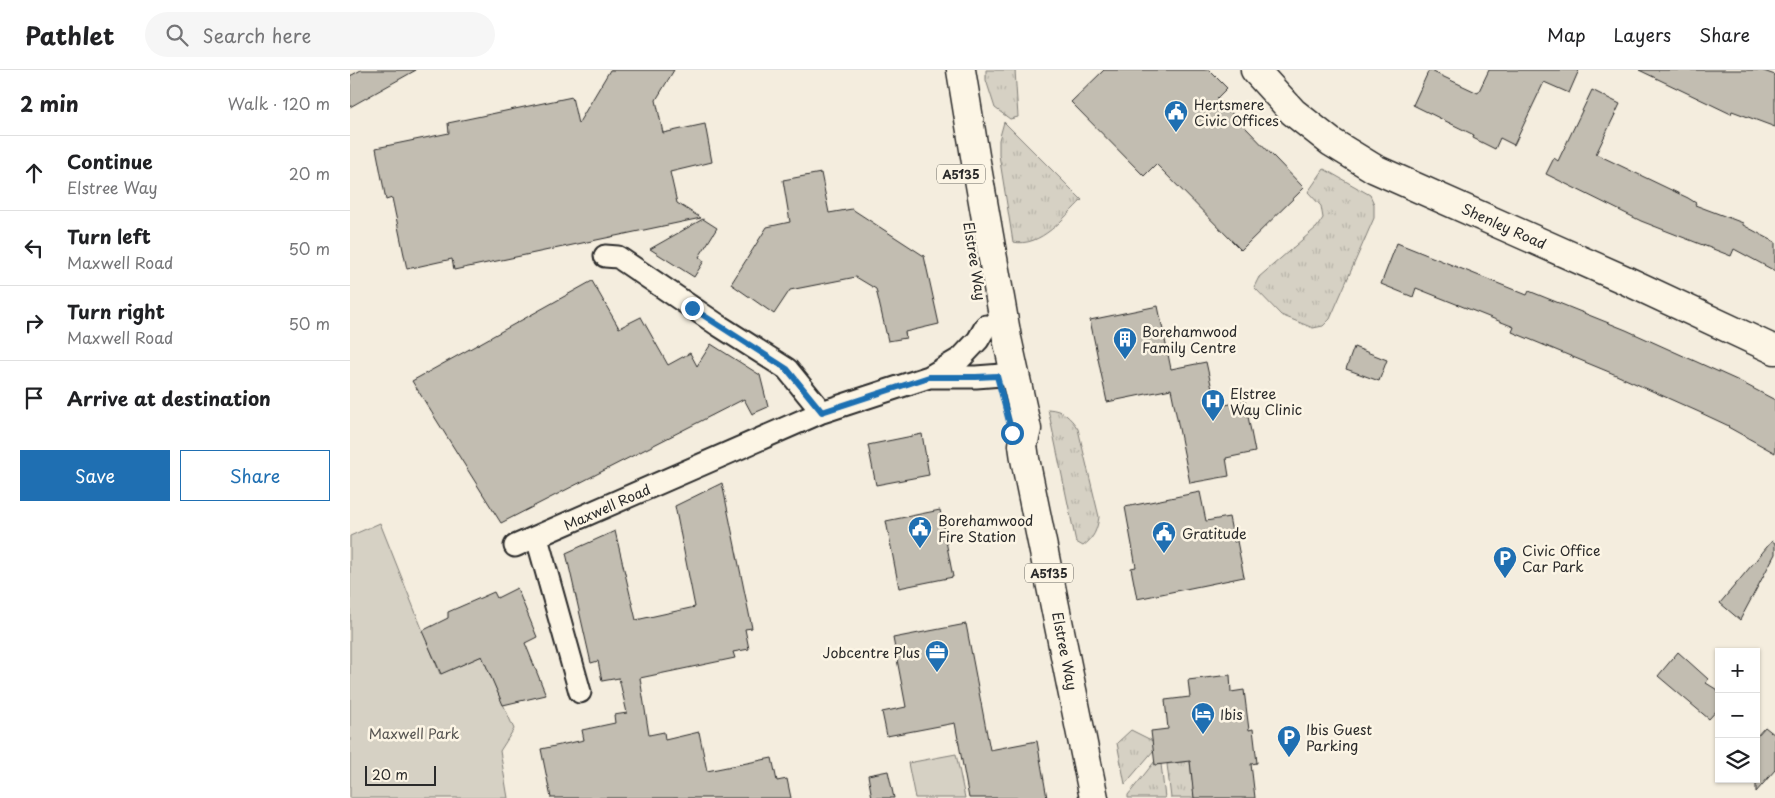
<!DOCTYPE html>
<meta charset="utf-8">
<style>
:root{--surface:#fff;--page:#f6f6f6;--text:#202124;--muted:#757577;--line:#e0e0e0;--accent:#1f6fb2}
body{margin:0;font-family:"Playpen Sans",sans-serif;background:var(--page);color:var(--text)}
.controls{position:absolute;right:15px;bottom:15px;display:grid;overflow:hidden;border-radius:0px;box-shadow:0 1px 4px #0004}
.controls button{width:45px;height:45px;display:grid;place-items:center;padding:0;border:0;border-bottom:1px solid var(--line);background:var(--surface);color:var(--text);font:25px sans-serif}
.scale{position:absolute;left:15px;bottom:12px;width:71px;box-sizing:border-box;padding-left:5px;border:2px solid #2b2b2b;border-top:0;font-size:14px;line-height:18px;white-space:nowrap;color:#2b2b2b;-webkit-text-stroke:4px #fcf5e5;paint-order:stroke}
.stop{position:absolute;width:15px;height:15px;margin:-11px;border:4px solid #1f6fb2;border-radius:50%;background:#fff}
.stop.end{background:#1f6fb2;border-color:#fff;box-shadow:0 1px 5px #0008}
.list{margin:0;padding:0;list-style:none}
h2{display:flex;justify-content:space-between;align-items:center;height:65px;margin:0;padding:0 20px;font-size:21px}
h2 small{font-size:16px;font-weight:400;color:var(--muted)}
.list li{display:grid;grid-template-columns:32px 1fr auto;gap:15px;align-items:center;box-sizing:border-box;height:75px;padding:0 20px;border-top:1px solid var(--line)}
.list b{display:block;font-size:19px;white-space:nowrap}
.list p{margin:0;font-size:16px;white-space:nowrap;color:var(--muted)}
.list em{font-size:16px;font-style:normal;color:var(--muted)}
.actions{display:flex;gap:10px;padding:15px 20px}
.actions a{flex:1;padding:11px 0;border:1px solid var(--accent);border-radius:0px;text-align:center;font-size:18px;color:var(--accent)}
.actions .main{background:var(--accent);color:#fff}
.icon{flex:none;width:28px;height:28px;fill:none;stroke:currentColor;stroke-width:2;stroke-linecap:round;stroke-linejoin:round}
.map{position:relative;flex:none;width:1425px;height:728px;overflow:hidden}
header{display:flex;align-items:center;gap:30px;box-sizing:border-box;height:70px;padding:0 25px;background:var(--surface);border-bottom:1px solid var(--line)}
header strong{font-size:24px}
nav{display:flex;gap:28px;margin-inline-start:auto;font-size:18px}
.search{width:350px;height:45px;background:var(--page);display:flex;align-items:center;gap:12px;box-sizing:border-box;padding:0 18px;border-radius:28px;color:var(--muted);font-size:19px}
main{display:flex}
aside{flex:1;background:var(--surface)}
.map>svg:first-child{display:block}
</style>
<header>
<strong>Pathlet</strong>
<div class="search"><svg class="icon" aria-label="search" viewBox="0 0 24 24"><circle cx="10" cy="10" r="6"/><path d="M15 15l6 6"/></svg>Search here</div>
<nav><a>Map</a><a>Layers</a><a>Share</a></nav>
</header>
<main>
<aside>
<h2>2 min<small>Walk · 120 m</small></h2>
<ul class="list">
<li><svg class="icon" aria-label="ahead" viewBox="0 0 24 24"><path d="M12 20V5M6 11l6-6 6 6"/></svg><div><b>Continue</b><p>Elstree Way</p></div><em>20 m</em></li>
<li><svg class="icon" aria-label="left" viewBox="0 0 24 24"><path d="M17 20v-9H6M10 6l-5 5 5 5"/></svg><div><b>Turn left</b><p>Maxwell Road</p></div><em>50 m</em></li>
<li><svg class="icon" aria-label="right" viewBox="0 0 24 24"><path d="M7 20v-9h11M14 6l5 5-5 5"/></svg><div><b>Turn right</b><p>Maxwell Road</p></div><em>50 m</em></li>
<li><svg class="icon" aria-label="arrive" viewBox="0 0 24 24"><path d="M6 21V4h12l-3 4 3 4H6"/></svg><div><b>Arrive at destination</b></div></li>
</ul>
<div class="actions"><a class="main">Save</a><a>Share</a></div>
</aside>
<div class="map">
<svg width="1425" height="728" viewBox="0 0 1425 728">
<defs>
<pattern id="grass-tufts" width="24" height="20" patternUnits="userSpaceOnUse" patternTransform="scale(1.25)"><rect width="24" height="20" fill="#d6d1c4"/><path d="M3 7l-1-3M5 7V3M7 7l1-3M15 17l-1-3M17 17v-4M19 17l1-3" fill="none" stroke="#b8b4a9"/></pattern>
</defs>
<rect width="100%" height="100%" fill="#f4edde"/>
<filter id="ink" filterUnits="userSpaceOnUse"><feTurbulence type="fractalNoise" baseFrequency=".02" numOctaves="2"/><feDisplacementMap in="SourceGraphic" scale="10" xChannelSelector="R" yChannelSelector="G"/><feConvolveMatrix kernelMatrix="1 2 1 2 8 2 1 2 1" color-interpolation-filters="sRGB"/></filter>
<g filter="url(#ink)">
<path fill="url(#grass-tufts)" stroke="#807e78" d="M636,0H665L668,47L660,49L645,38L636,10Z
M654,52L732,130C714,147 691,178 663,172L649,85V70Z
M974,99L1020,125L1024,134V148L980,249L973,256L963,258L931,245L904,217L909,207L967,157L973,148L971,136L958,122Z
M698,339C713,340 720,347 728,359L749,447C747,460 744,468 733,476L726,472Z
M781,660L803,671L804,680L775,714L767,673Z
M805,691L811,694L815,728H778V725Z
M840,691L844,728H821L817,694Z"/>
<path fill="#d6d1c4" stroke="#807e78" d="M30,453L90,604L132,586L164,659L150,681L158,728H0V466Z
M606,684L615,728H565L558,693Z"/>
<path fill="#c2bdb1" stroke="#2b2b2b" d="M11,0H66L0,37V6Z
M260,0H324L306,30L313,63L355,54L362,92L320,102L327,133L351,148L104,200L102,189L57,199L42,128L36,130L26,78L99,63L98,53L222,27L228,54Z
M754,0H859L877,18L867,28L954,118L891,180L806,94L794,106L721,32Z
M1079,0L1128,23L1139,0H1229L1219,23L1194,12L1164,75L1150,68L1145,79L1123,68L1124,65L1063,35Z
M1289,0H1411L1425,5V57L1382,41L1381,44Z
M1242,20L1270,34L1246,84L1338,128L1346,133L1345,135L1393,153V155L1425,172V201L1384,179L1381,186L1291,151L1196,104L1204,88L1208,91Z
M471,103L479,143L502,139L574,186L589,254L555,262L556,268L538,271L526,219L506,207L440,220L424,244L381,214L417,157L440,152L433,110Z
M353,149L367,158L349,187L354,191L344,207L300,179Z
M1047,173L1177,225L1179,221L1276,260L1389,311L1425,330V383L1378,357L1379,356L1349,342L1264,304L1162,262L1164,257L1066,218L1063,227L1031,214Z
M242,211L269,258L291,247L318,295L340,283L347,296L361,274L410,305L418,337L402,344L394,329L151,453L62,311Z
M808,236L821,299L856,292L866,337L895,331L905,382L876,388L879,406L840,413L821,319L757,332L740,250Z
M1004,277L1037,290L1029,311L996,299Z
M572,364L579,405L526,415L518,375Z
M372,413L402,558L395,559L399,579L383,582L385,588L290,608L299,665L314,662L315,670L349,662L357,701L422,688L427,711L437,709L441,728H201L191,679L234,670L232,660L265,653L264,645L277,643L269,608L252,611L248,591L241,593L216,483L265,461L286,550L345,537L325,436Z
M850,422L856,451L879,447L884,472L887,471L894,507L787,529L781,498L786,497L775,437Z
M590,440L603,507L549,518L536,451Z
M1422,471L1425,473V484L1390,550L1370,533Z
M167,518L187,567L175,573L196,625L153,635L132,586L91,604L72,561L98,548V542L144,522L147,528Z
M616,554L640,680L687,671L697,728H619L605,653L537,666L532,642L556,637L543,568Z
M1328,582L1358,609L1356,613L1369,621V638L1359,649L1308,606Z
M880,605L881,622L894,620L899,660L903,659L907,693L901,694L905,728H844L840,691L805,695L801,661L818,659L815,630L840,627L838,610Z
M1415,657L1425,665V700L1406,722V667Z
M538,701L544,728H522L518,705Z"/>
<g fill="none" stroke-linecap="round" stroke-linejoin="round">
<g stroke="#2b2b2b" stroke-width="25">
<path id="minor" d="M255,186L268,187L368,255L437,299L472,342
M579,307H626L665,304
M187,468L230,622
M165,476L472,342L579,307L611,288L628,270L636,256"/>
</g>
<g stroke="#2b2b2b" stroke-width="31">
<path id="secondary" d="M905,0L943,42L981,72L1025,99L1273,209L1425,280"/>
</g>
<g stroke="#2b2b2b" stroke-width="31">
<path id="primary" d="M611,0L626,92L657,268L677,359L673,375L675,389L744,728"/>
</g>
<use href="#minor" stroke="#fcf5e5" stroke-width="21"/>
<use href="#secondary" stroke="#fcf5e5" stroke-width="28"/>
<use href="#primary" stroke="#fcf5e5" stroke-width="28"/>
</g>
</g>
<g fill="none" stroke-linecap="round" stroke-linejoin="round" filter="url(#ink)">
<path stroke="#1f6fb2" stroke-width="6" d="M342,238L437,299L472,342L579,307H626L647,306L662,363"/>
</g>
<defs>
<g id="civic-pin" transform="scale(1.25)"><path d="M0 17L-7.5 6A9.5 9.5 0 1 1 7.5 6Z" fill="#1f6fb2" stroke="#fcf5e5"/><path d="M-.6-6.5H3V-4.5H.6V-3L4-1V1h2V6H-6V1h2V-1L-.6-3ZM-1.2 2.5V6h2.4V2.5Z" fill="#fff"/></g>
<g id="building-pin" transform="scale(1.25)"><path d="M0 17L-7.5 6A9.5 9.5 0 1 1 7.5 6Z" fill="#1f6fb2" stroke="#fcf5e5"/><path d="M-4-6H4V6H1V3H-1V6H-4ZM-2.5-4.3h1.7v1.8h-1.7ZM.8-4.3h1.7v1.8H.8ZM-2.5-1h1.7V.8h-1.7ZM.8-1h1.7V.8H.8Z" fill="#fff"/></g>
<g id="hospital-pin" transform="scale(1.25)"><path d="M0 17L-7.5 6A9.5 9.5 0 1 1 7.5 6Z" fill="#1f6fb2" stroke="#fcf5e5"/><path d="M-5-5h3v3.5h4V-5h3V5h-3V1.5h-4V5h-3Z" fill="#fff"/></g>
<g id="parking-pin" transform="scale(1.25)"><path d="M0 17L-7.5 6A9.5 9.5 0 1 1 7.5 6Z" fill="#1f6fb2" stroke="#fcf5e5"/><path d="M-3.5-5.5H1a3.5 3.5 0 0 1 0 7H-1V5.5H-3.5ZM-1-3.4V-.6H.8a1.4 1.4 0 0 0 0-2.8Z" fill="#fff"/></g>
<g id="office-pin" transform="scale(1.25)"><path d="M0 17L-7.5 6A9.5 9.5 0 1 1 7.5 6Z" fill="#1f6fb2" stroke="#fcf5e5"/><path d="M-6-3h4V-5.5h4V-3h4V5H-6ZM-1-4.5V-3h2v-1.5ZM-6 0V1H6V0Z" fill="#fff"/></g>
<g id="hotel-pin" transform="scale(1.25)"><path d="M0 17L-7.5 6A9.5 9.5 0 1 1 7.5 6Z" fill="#1f6fb2" stroke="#fcf5e5"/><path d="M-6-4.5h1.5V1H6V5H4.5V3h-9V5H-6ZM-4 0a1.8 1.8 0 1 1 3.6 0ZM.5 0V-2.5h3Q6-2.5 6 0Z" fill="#fff"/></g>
</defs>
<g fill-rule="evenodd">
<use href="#civic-pin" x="826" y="42"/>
<use href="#building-pin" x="775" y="269"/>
<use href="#hospital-pin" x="863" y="331"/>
<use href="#civic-pin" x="570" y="458"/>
<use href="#civic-pin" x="814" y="463"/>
<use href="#parking-pin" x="1155" y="488"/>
<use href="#office-pin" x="587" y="582"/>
<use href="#hotel-pin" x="853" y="644"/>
<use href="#parking-pin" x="939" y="667"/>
</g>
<g text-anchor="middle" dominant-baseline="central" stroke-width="5" stroke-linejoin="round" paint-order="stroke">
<g fill="#fcf5e5" stroke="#6a6863" stroke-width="1">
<rect x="587" y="94.5" width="48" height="19" rx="4"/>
<rect x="675" y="493.5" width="48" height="19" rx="4"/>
</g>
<g font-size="12" font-weight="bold" fill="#2b2b2b">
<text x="611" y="104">A5135</text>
<text x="699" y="503">A5135</text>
</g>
<g font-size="14" fill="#2b2b2b" stroke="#fcf5e5" text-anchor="start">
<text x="844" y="34">Hertsmere<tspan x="844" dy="16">Civic Offices</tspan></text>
<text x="792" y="261">Borehamwood<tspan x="792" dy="16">Family Centre</tspan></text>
<text x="880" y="323">Elstree<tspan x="880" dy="16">Way Clinic</tspan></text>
<text x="588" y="450">Borehamwood<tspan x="588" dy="16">Fire Station</tspan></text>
<text x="832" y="463">Gratitude</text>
<text x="1172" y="480">Civic Office<tspan x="1172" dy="16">Car Park</tspan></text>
<text x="570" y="582" text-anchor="end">Jobcentre Plus</text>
<text x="870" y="644">Ibis</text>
<text x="956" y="659">Ibis Guest<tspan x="956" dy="16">Parking</tspan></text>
</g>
<g font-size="14" fill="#2b2b2b" stroke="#fcf5e5">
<text transform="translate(1154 156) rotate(24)">Shenley Road</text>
<text transform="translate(625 191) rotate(81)">Elstree Way</text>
<text transform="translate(257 437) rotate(-24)">Maxwell Road</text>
<text transform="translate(715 581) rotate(79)">Elstree Way</text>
</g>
<g font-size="14" fill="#565451" stroke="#fcf5e5">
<text x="64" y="663">Maxwell Park</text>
</g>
</g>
</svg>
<div class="controls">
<button>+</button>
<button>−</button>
<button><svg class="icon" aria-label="layers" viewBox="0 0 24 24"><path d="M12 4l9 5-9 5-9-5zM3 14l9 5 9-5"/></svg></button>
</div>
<div class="scale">20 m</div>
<div class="stop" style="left:662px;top:363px"></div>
<div class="stop end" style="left:342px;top:238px"></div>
</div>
</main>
